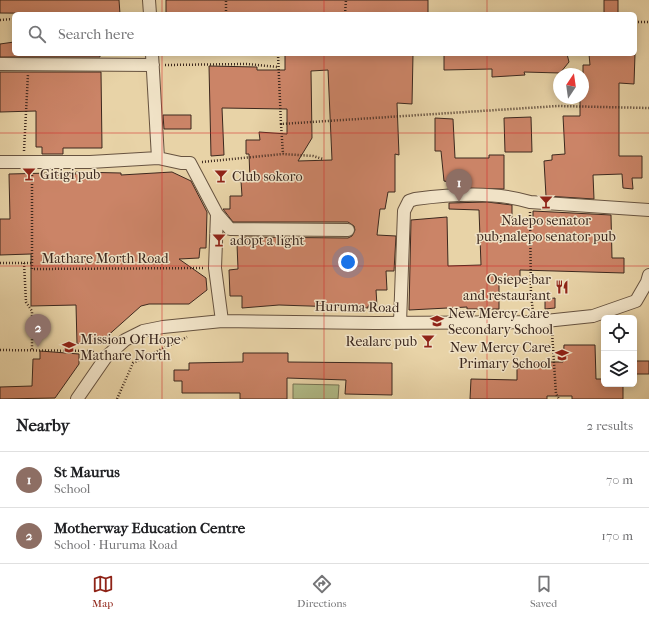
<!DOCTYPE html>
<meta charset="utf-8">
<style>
:root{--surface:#fff;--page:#f6f6f6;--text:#202124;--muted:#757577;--line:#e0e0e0;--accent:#8f2418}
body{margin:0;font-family:"IM FELL French Canon",serif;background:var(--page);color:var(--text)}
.controls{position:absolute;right:12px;bottom:12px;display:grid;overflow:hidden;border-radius:6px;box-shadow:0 2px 10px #0003}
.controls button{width:36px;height:36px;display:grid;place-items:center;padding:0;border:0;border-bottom:1px solid var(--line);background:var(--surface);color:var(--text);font:20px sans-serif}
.compass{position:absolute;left:553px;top:68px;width:36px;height:36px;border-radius:50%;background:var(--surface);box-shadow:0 2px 10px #0003;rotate:13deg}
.you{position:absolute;left:348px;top:262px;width:14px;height:14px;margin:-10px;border:3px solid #fff;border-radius:50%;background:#1a73e8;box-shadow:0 0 0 6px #1a73e833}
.badge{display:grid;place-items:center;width:26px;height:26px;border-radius:50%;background:var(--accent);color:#fff;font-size:13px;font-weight:700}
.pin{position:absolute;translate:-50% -33px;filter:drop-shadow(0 1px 2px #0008)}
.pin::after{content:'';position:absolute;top:21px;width:14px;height:12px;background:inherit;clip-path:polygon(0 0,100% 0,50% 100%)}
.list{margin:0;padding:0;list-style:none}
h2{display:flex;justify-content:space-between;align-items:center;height:52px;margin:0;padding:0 16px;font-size:17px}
h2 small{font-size:13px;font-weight:400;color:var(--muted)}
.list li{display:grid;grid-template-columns:26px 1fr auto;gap:12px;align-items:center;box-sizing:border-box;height:56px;padding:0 16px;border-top:1px solid var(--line)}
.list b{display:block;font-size:15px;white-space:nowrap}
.list p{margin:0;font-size:13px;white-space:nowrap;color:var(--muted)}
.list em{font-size:13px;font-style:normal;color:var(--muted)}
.icon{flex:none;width:22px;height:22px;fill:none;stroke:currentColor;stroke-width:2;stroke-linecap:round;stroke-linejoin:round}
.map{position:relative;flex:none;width:649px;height:399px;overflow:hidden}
.search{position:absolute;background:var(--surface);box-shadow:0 2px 10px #0003;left:12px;right:12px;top:12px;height:44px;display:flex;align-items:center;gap:10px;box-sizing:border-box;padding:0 14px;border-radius:6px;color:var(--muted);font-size:15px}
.sheet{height:164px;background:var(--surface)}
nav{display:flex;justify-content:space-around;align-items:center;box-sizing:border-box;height:56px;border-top:1px solid var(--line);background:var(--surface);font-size:11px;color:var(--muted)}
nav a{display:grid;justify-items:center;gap:2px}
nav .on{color:var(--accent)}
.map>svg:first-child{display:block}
</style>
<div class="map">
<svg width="649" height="399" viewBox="0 0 649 399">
<rect width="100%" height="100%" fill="#e8d3a7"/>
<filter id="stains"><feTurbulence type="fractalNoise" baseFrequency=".005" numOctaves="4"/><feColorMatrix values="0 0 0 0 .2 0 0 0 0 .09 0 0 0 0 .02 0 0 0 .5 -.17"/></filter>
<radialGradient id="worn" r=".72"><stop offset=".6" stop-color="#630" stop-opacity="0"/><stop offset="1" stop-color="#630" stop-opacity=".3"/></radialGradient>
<path fill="#b2be8a" stroke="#777354" d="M293,384L339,385L338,399H293Z"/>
<path fill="#cb8467" stroke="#3c281e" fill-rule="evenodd" d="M0,0H119L120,14L0,13Z
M166,0H428V14H166Z
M604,0H618V14H604Z
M14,42V54H100V57H0V44Z
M285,54H413L412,104L397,103L399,155L395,154V192H388L385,209H380L377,235L396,236L394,271H386L387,290H376L377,306H368V308L279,305L242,308V296H230L229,270L238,269L237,244L241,243L240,237L348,238L352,236L355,230L354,226L348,222H233L223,209H230V196H242L241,181L250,180L249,154H246V140H260L259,132L287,134V109L222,108L224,155L211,156L209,66L257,67V70H285ZM328,70L332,160L298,161L312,138L311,71Z
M444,54H567L569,62L560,73L524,72L525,75L492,77V69L444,70Z
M589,54H635L634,84L619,83V156H642V178H632L633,189L623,188L622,174L593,175L594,199L546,196L544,161L552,160V155L565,154L563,116H580V98H583V65H590Z
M0,72H101L102,148H63V154H42V147H36V111L0,112Z
M163,115H191V129H164Z
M531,117L532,152H505L504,118Z
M435,118L453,119L455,158H489V155H504V189L450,188V182L444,181L441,151H435Z
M76,172L121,173V175L172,172L191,181L207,212L206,248H200L199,258L179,259L206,278L207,290L189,304H149L141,306L104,339V344H77L76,305L31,306V254L0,255V219H10L9,174L51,173V175L76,174Z
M487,202L512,205V220H533V211L611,215L612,258H624V273L520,270V283L499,282V309H467V307L409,310L411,220L447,217L448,266L481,265L479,210L449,209V203Z
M555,298V308L545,309V299Z
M564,345H595L596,379H604V384H623V399H572V396H547V399H470L471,379L517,380V368H523V362H563Z
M40,351L79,354V364L55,398L0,399V387L32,386L33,359H40Z
M243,353H288V362L392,363V395L345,394L346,380L287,378V399H240V393H182V381H174V370H189V363L243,362Z
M634,361H649V374H634Z"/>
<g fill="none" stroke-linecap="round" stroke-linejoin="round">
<g stroke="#675340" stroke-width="14">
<path id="minor" d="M149,0L150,14
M152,54L158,158
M0,64L153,65
M0,162H90L158,158L181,163H190L217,214L230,229L348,230
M217,214L215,268L222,321
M400,323L404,211L409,201L415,199C452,194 494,191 530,202L649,210
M77,399L106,357L125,340L143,331L163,327L222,321L375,323L536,322L593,316L636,301L647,282L649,275"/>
</g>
<path stroke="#3c281e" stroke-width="2.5" stroke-dasharray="1 2" stroke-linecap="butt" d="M226,14V0
M345,14L346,0
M0,20L14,19
M635,22H649
M278,54L281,124L558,106L649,108
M165,65L247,64L278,67
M281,124L283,154
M24,151L28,74
M202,162L283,154L313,156L323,159
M32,172V269L205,268
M530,212L531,296L533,311
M0,263H31
M24,263L26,302L32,311V350
M552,332L556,394L559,399
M0,350L95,351
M117,399L133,363L187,337"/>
<use href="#minor" stroke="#f0e2c6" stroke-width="12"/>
</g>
<path fill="none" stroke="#d62828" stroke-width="1" stroke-opacity="0.55" d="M162,0V14M324,0V14M487,0V14M162,54V399M324,54V399M487,54V399M0,133H649M0,266H649"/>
<defs>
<g id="bar-bare" transform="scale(1.08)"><path d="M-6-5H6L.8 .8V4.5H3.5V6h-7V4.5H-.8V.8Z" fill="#8f2418" stroke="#f0e2c6" stroke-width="2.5" paint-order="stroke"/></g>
<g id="restaurant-bare" transform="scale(1.08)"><path d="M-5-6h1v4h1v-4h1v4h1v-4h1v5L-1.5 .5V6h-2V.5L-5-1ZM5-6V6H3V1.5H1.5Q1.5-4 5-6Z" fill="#8f2418" stroke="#f0e2c6" stroke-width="2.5" paint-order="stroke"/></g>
<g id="school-bare" transform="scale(1.08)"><path d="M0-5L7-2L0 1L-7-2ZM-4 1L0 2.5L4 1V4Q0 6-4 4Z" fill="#8f2418" stroke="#f0e2c6" stroke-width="2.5" paint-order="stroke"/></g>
</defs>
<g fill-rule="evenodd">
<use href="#bar-bare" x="29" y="174"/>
<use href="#bar-bare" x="221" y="176"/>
<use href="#bar-bare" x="546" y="202"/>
<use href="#bar-bare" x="219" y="240"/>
<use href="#restaurant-bare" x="562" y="287"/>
<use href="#school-bare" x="437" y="321"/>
<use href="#bar-bare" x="428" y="341"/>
<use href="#school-bare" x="69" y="347"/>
<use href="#school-bare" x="562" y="355"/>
</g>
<g text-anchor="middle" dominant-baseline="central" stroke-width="3" stroke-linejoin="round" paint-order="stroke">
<g font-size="14" fill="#3c281e" stroke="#f0e2c6" text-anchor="start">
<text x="40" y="174">Gitigi pub</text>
<text x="232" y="176">Club sokoro</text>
<text x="546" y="220" text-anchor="middle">Nalepo senator<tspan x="546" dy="16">pub;nalepo senator pub</tspan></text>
<text x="230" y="240">adopt a light</text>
<text x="551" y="279" text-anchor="end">Osiepe bar<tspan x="551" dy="16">and restaurant</tspan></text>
<text x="448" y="313">New Mercy Care<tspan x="448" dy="16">Secondary School</tspan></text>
<text x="80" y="339">Mission Of Hope<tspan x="80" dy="16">Mathare North</tspan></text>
<text x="417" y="341" text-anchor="end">Realarc pub</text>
<text x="551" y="347" text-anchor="end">New Mercy Care<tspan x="551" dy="16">Primary School</tspan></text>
</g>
<g font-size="14" fill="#3c281e" stroke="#f0e2c6">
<text x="105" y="258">Mathare Morth Road</text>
<text transform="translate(357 307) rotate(1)">Huruma Road</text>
</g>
</g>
<rect width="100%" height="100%" filter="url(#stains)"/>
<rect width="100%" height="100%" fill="url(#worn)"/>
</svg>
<div class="controls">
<button><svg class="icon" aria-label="locate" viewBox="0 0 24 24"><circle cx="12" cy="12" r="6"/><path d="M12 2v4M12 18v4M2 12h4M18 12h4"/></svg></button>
<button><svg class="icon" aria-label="layers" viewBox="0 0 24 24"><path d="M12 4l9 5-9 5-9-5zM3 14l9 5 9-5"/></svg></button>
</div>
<svg class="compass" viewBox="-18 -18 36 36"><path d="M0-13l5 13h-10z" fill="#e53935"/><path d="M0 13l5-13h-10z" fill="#757577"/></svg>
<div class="you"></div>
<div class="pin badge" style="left:459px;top:202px;background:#8d6e63">1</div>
<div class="pin badge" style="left:38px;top:347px;background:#8d6e63">2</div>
<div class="search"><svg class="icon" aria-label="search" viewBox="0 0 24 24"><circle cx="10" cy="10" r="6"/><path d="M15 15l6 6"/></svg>Search here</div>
</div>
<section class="sheet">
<h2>Nearby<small>2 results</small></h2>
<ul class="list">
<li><span class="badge" style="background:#8d6e63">1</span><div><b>St Maurus</b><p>School</p></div><em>70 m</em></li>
<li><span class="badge" style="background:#8d6e63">2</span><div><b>Motherway Education Centre</b><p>School · Huruma Road</p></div><em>170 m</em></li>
</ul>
</section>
<nav>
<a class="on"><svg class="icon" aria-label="map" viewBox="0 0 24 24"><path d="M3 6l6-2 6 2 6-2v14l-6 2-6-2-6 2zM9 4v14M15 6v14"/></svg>Map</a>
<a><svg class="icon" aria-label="directions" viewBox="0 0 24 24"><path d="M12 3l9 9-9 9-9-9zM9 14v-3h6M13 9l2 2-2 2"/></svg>Directions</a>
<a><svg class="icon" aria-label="saved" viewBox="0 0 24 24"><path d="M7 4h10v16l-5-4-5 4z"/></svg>Saved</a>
</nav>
